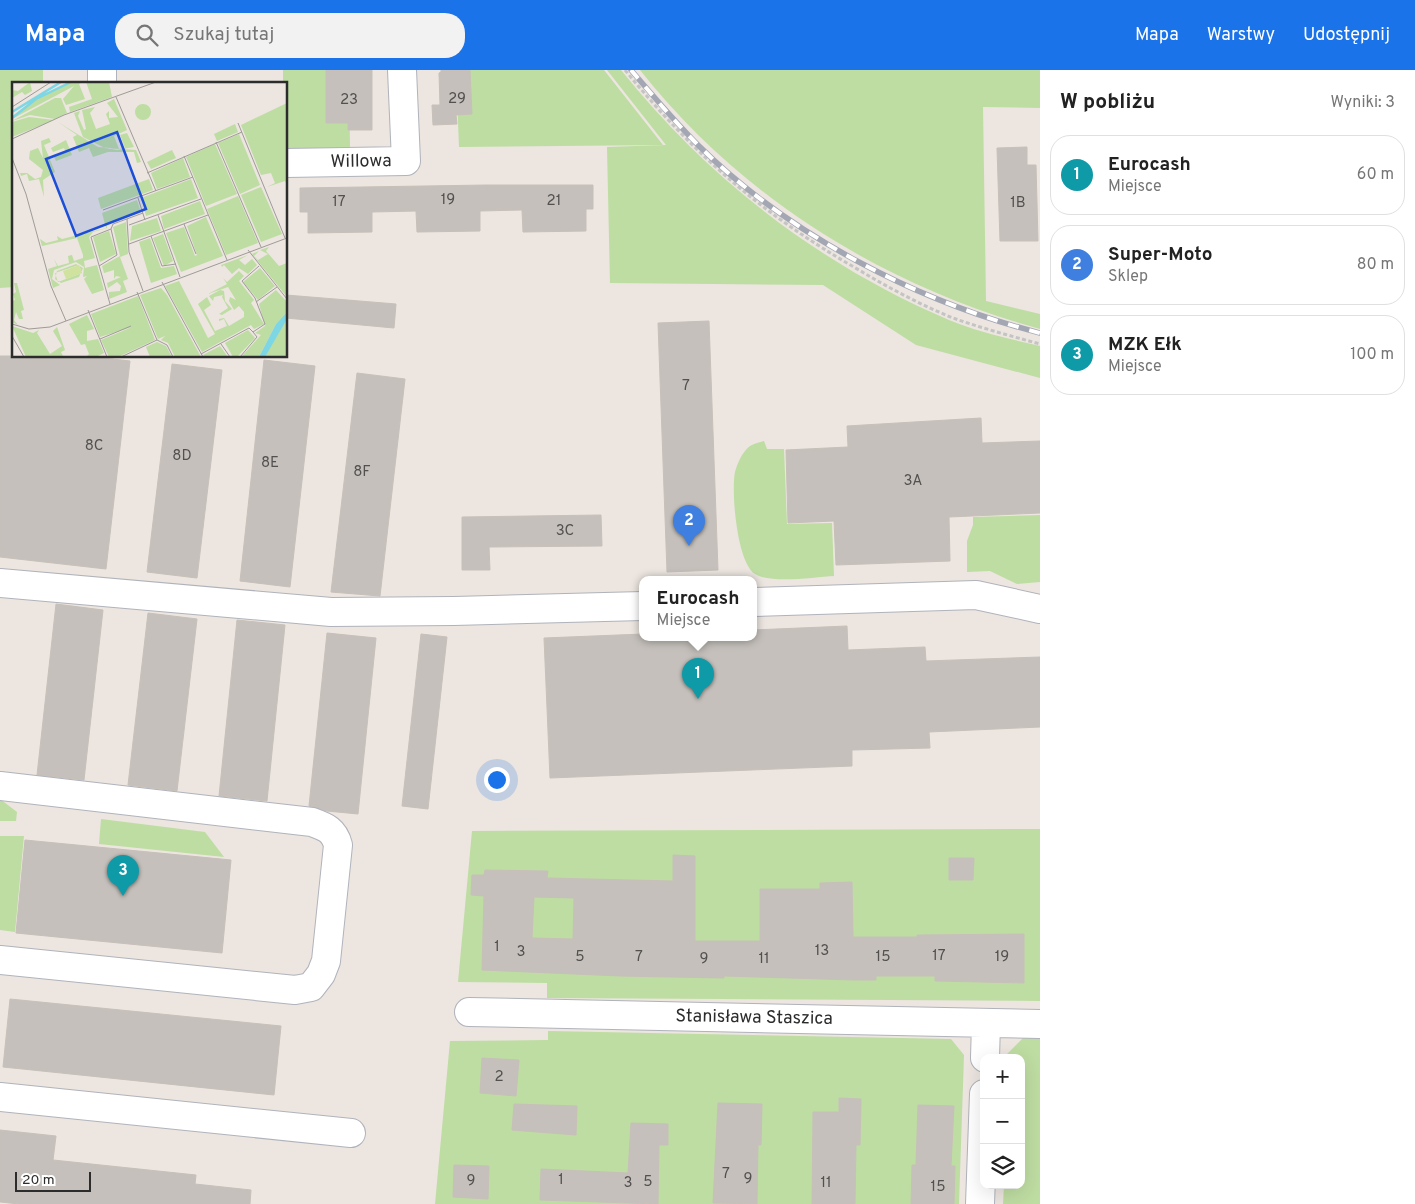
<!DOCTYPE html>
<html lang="pl">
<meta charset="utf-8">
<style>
:root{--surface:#fff;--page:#f2f2f2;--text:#222;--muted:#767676;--line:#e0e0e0;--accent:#1a73e8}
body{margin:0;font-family:Overpass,sans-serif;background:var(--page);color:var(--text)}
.controls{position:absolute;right:15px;bottom:15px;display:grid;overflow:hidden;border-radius:10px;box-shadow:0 5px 20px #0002}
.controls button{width:45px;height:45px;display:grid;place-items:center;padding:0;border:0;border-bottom:1px solid var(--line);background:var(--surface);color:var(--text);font:25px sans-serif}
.scale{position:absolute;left:15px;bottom:12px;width:76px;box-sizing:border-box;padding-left:5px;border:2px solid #2c2c2c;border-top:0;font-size:14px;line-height:18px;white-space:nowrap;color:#2c2c2c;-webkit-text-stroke:4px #fff;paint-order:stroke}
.you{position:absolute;left:496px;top:709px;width:18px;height:18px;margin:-12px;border:4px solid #fff;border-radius:50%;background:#1a73e8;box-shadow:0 0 0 8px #1a73e833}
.badge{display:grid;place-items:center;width:32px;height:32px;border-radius:50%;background:var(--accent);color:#fff;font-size:16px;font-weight:700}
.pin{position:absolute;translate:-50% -41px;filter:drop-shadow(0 1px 2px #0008)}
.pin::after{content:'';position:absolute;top:26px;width:18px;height:15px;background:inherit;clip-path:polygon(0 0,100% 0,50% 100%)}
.popup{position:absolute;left:639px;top:506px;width:118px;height:65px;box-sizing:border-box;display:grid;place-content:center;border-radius:10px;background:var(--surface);filter:drop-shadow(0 1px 4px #0005);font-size:16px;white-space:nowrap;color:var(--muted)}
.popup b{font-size:19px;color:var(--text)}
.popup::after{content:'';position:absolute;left:50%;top:100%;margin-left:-10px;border:10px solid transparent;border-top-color:var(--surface)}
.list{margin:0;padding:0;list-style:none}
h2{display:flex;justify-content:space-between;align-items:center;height:65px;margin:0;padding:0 20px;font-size:21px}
h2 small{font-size:16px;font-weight:400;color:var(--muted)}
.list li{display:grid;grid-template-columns:32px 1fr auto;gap:15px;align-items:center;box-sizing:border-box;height:80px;margin:0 10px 10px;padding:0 10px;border:1px solid var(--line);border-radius:20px}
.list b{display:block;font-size:19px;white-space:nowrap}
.list p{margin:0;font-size:16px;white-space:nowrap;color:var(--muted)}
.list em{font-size:16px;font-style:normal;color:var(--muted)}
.icon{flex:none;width:28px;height:28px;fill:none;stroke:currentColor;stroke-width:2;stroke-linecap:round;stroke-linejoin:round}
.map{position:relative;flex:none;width:1040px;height:1134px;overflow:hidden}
header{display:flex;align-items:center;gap:30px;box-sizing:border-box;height:70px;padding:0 25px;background:var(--accent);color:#fff}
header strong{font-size:24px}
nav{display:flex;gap:28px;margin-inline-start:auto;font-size:18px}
.search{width:350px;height:45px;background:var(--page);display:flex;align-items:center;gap:12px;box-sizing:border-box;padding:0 18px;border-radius:20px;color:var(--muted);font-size:19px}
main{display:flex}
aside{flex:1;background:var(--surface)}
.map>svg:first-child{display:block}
</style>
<header>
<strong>Mapa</strong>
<div class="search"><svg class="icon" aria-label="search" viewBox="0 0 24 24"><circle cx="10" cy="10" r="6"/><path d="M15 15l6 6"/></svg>Szukaj tutaj</div>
<nav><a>Mapa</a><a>Warstwy</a><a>Udostępnij</a></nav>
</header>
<main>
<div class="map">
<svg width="1040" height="1134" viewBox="0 0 1040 1134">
<rect width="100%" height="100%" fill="#ece5e0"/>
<path fill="#bedda2" d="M0,0H43V14H14V217L0,218Z
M283,0H349L350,78L286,79V14H222L283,12Z
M456,0H604L663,75L459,77Z
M607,0H621C708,109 820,195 949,250C978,262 1010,269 1040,276V308L916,275L823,215L610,213L607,77L666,75Z
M640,0H1040V38L983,37L986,231L1040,244V259C884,216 741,128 640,0Z
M764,371L767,379H784L787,454L832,453L834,506C815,507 771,514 755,504C737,493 731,422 735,402C737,395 740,387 745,381C750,374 757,373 764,371Z
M1040,445V512L1017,514L990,501L967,502V471L973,455V447Z
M0,729L17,742L16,751H0Z
M101,749L205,762L224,787L99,774Z
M1040,759V931L547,928V913L458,912L472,761Z
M0,766H24L15,862L0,860Z
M548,961L951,969L964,985L959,1134H435L450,971L548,970Z
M1024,967H1040V1134H1003L1004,1115H1021V988H1006V985Z"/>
<path fill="#c5c0bb" stroke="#c7c0b9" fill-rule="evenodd" d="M326,0H372V60H348V53H326Z
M441,0H470L472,44L456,45L457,54L433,55L432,35H440L439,3L441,2Z
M1027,77V95H1036L1038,171H1000L997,78Z
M487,115H593V139H586V161L523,162L522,140L480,141V161L417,162L416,141L372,142V162L308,163V142H300V118Z
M286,225L396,234L394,258L286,248Z
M709,251L718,500L667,502L658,253Z
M0,286H86L130,291L106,499L0,487Z
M264,290L315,296L290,517L240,511Z
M172,294L222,300L197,508L147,502Z
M357,303L405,309L380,526L331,522Z
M981,348L982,373L1040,371V443L949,447L950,491L836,495L834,451L788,453L786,380L848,377L847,356Z
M601,445L602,476L489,477L490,500H462V447Z
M56,534L103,540L84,710L37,705Z
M148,543L197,549L177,721L128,715Z
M237,550L285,555L267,731L219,726Z
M847,556L848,580L925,577L926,591L1040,587V657L929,662L930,678L852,680V696L550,708L544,568L643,564V568H753V560Z
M327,563L376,568L358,744L327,741L309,736Z
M421,564L447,567L428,739L402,736Z
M25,770L231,790L222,883L16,863Z
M673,785L695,786V871H760V819H820V813L852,812L853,867H917V865L1024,864V913L935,911V906H876V910H854L724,906V908L620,906L482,900L484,826L471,825L472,805H484L485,800L548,801L547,808L673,811ZM534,827L574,828L573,869L532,868Z
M949,788H974L973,810H949Z
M10,929L281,956L274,1025L3,997Z
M482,988L519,990L516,1026L480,1023Z
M839,1028L861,1029L860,1075H856L855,1134H812L813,1042H839Z
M718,1033L762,1034L761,1075H758L757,1134L713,1133Z
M514,1034L577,1036L576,1065L512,1060Z
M918,1035L954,1036L951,1096H955L954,1134H911L912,1095H916Z
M631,1053L668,1054V1075H659L658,1134L540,1130L541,1099L628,1103Z
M0,1060L56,1066L53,1090L196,1105L195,1114L251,1120L250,1134H19L0,1132Z
M454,1095L489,1096L488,1129L453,1127Z"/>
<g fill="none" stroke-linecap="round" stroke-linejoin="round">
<g stroke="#b0b3bb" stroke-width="30">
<path id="minor" d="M102,0V14
M286,93L406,91L402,0
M0,513L331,542L454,541L643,536
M753,532L976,525L1040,539
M0,716L312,752C326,757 334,760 338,775L326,891L321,904L311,917L295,920L0,890
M469,942L1040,954
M985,988L986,953
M0,1027L351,1063
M980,1134L984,1024"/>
</g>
<path stroke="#c4c4c4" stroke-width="3" stroke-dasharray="4 2.5" stroke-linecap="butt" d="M625,0C695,86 763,145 859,200C889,218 921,235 953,248C981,258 1011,266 1040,274"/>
<use href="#minor" stroke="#fff" stroke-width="28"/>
<g stroke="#a3a7b4" stroke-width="5.5">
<path id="rail" d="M631,0C653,26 675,52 699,76C789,165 918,232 1040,263"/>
</g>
<use href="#rail" stroke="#fff" stroke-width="4" stroke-dasharray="11" stroke-linecap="butt"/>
</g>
<g text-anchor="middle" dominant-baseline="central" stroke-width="4" stroke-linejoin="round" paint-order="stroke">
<g font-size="15" fill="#525150">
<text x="457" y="29">29</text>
<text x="349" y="30">23</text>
<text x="448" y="130">19</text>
<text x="554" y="131">21</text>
<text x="339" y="132">17</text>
<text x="1018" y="133">1B</text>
<text x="686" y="316">7</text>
<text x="94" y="376">8C</text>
<text x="182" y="386">8D</text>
<text x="270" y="393">8E</text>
<text x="362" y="402">8F</text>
<text x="913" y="411">3A</text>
<text x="565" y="461">3C</text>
<text x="497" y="877">1</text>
<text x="822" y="881">13</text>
<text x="521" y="882">3</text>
<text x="939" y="886">17</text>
<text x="580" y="887">5</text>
<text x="639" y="887">7</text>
<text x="883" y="887">15</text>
<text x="1002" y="887">19</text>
<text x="704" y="889">9</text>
<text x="764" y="889">11</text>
<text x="499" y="1007">2</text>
<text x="726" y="1104">7</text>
<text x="748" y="1109">9</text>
<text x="561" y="1110">1</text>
<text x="471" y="1111">9</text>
<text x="648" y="1112">5</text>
<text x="628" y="1113">3</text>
<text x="826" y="1113">11</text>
<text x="938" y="1117">15</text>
</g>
<g font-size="18" fill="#2c2c2c" stroke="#fff">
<text transform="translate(361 92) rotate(-1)">Willowa</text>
<text transform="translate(754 948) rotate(1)">Stanisława Staszica</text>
</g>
</g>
<g transform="translate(12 12)">
<rect width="275" height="275" fill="#ece5e0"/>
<path d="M18,0L20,9L13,13L10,10L0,16V8L6,9ZM57,0H71L67,2L73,17L54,23L51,17L62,4L0,37L19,20ZM74,0H97L100,15L58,30L57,25L80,17ZM43,16H49L55,31L43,37L18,33L0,39ZM102,17L115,48L102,54L107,67L113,66L108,53L115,51L122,65L105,68L93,66L71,55L62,31L68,29L66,34L72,48L74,47L70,28L83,25L78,31L84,47L98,42L94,32L97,29V36L106,35L95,21ZM275,21V103L273,99L255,105L263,101L259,91L249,93L229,43ZM123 30a8 8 0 1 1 16 0a8 8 0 1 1-16 0ZM17,35L42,38L0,55V40ZM46,40L86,65L124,68L129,80L125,81L122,70H96L81,75L77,66L67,70L61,55L65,53ZM223,42L226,50L205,59L202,52ZM227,52L248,103L228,112L206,61ZM37,56L39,60L32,63L43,90L31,98L32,115L27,97L17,99L15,92L9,94L8,91H15L23,97L29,95L31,88L17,77L18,69L26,66L31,76L29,59ZM54,58L60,73L44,79L42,75L54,70L52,66L41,70L39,66ZM203,62L225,112L194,124L174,75ZM160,68L164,76L139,87L135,80ZM171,76L178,95L145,107L139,91ZM137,97L141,108L89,127L86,116ZM179,97L186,116L134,134L129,116ZM249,105L270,152L249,160L229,113ZM226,114L246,161L214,173L195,127ZM125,118L129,130L95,142V146L81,150L77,155L83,176L72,179L73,186L85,183L92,208L80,212L72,197L75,194L71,195L72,185L64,180L42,188L40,197L48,203L41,206L36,187L45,184L42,177L46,184L57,181L56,174L60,173L62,179L71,176V173L65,156L30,164L28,157L34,161L46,158L45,154L50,157L94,146L90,131ZM188,119L193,132L152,147L149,134ZM194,135L211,174L169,190L154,151L172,145L183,174L185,173L175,144ZM145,136L149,149L118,159L120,144ZM114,140L116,172L108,175L116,197L111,199L115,210L97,217V210L108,209L109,204L105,200L96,206L95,201L109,195L104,194L102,197V188L92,191L90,184L108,174L101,145ZM97,149L104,172L88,180L81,155ZM151,152L161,179L152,184L141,156ZM138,156L149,186L162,184L165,192L139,201L127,160ZM257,165L254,169L267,184L275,181V215L240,172L247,169L242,174L246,178L256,172L248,168ZM236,173L227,178L233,183L240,177L245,183L236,192L227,186L220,192L212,183L210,185L209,183ZM64,182L71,186L67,195L49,201L43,197L45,189ZM67,183L70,191L46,200L43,191ZM248,186L263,204L246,218L231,200ZM227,189L232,194L227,199L242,218L239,221L252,242L242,247L239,243L190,270L153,204L167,199L196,256L203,252L186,222L195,215L199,223L192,228L203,249L215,244L212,237L207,239V237L212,236L217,244L232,235V230L227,224L222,228L217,219L218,215L224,218L216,205L196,212L215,202L211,196L215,200ZM2,201H5L12,228L9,229L11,237H7L4,230L2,238L6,243L0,240V219L3,218L1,212L4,210ZM149,206L155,213L189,275H163L156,261L149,258L153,254L146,257L128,213ZM208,208L212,209L213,219L220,227L210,233L207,232L216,226L210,215L211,213L202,215L201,219L197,214ZM264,208L275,220V230L264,242L247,275H229L249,253L243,251L253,244L247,222ZM126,214L143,258L106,275H97L89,258L120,245L88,255L79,232ZM75,233L82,247L75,249V259L86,257L92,271L84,275H74L77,272L73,262L69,263L57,242ZM275,237V275H253L265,251ZM0,244L21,251L27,248L25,251L38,272L50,264L41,249L45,245L53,268L49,270L51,274L14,275ZM236,248L243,256L225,275H221L213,261ZM145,260L154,264L160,275H138L134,265ZM208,264L216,275H193L191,273Z" fill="#bedda2" fill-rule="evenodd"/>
<path d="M67,183L70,191L54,197L51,189Z" fill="#cfe39e"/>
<path d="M275,230V237L253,275H247L264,242Z" fill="#7dd6e3"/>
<path fill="none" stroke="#7dd6e3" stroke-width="2.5" d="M0,30L49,0M0,36L24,17L59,0"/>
<path fill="none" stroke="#9f9b98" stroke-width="1" d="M104,15L144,109M0,25L39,0M226,41L273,156M0,57L52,33L144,0M204,60L249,165M172,74L215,178M0,76L14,112L39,204L54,239M135,91L230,50M126,116L133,138M91,128L181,95M146,133L168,195M115,137L117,170L131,209M172,142L184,172M117,143L189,117M99,147L101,142L131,131M139,154L150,184L164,182M117,162L196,133M236,168L275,217M87,184L105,173L99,147M150,200L191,275M125,210L145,258L155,263L161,275M244,220L265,205M98,222L79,155L99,147M76,228L95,275M0,242L17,247L38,245L275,156M241,250L253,242L243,216L230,199L247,184M0,254L12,275M88,257L119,244M209,262L218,275M189,272L237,246L241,250M109,275L145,258M228,275L245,255L241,250"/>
<path fill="#1d4ed8" fill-opacity="0.15" stroke="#1d4ed8" stroke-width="2.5" d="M105,50L134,127L64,154L34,77Z"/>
<rect width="275" height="275" fill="none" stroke="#2c2c2c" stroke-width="2.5"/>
</g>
</svg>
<div class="controls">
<button>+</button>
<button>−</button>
<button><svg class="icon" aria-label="layers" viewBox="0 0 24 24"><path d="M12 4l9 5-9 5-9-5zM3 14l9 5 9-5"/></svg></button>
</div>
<div class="scale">20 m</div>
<div class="you"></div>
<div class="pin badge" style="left:698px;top:629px;background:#0f9aa8">1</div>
<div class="popup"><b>Eurocash</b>Miejsce</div>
<div class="pin badge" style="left:689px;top:476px;background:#3f7fe0">2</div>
<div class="pin badge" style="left:123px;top:826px;background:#0f9aa8">3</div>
</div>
<aside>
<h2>W pobliżu<small>Wyniki: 3</small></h2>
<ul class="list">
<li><span class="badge" style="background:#0f9aa8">1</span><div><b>Eurocash</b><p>Miejsce</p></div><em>60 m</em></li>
<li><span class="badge" style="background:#3f7fe0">2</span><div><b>Super-Moto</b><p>Sklep</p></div><em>80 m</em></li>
<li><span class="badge" style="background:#0f9aa8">3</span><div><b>MZK Ełk</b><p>Miejsce</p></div><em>100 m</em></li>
</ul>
</aside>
</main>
